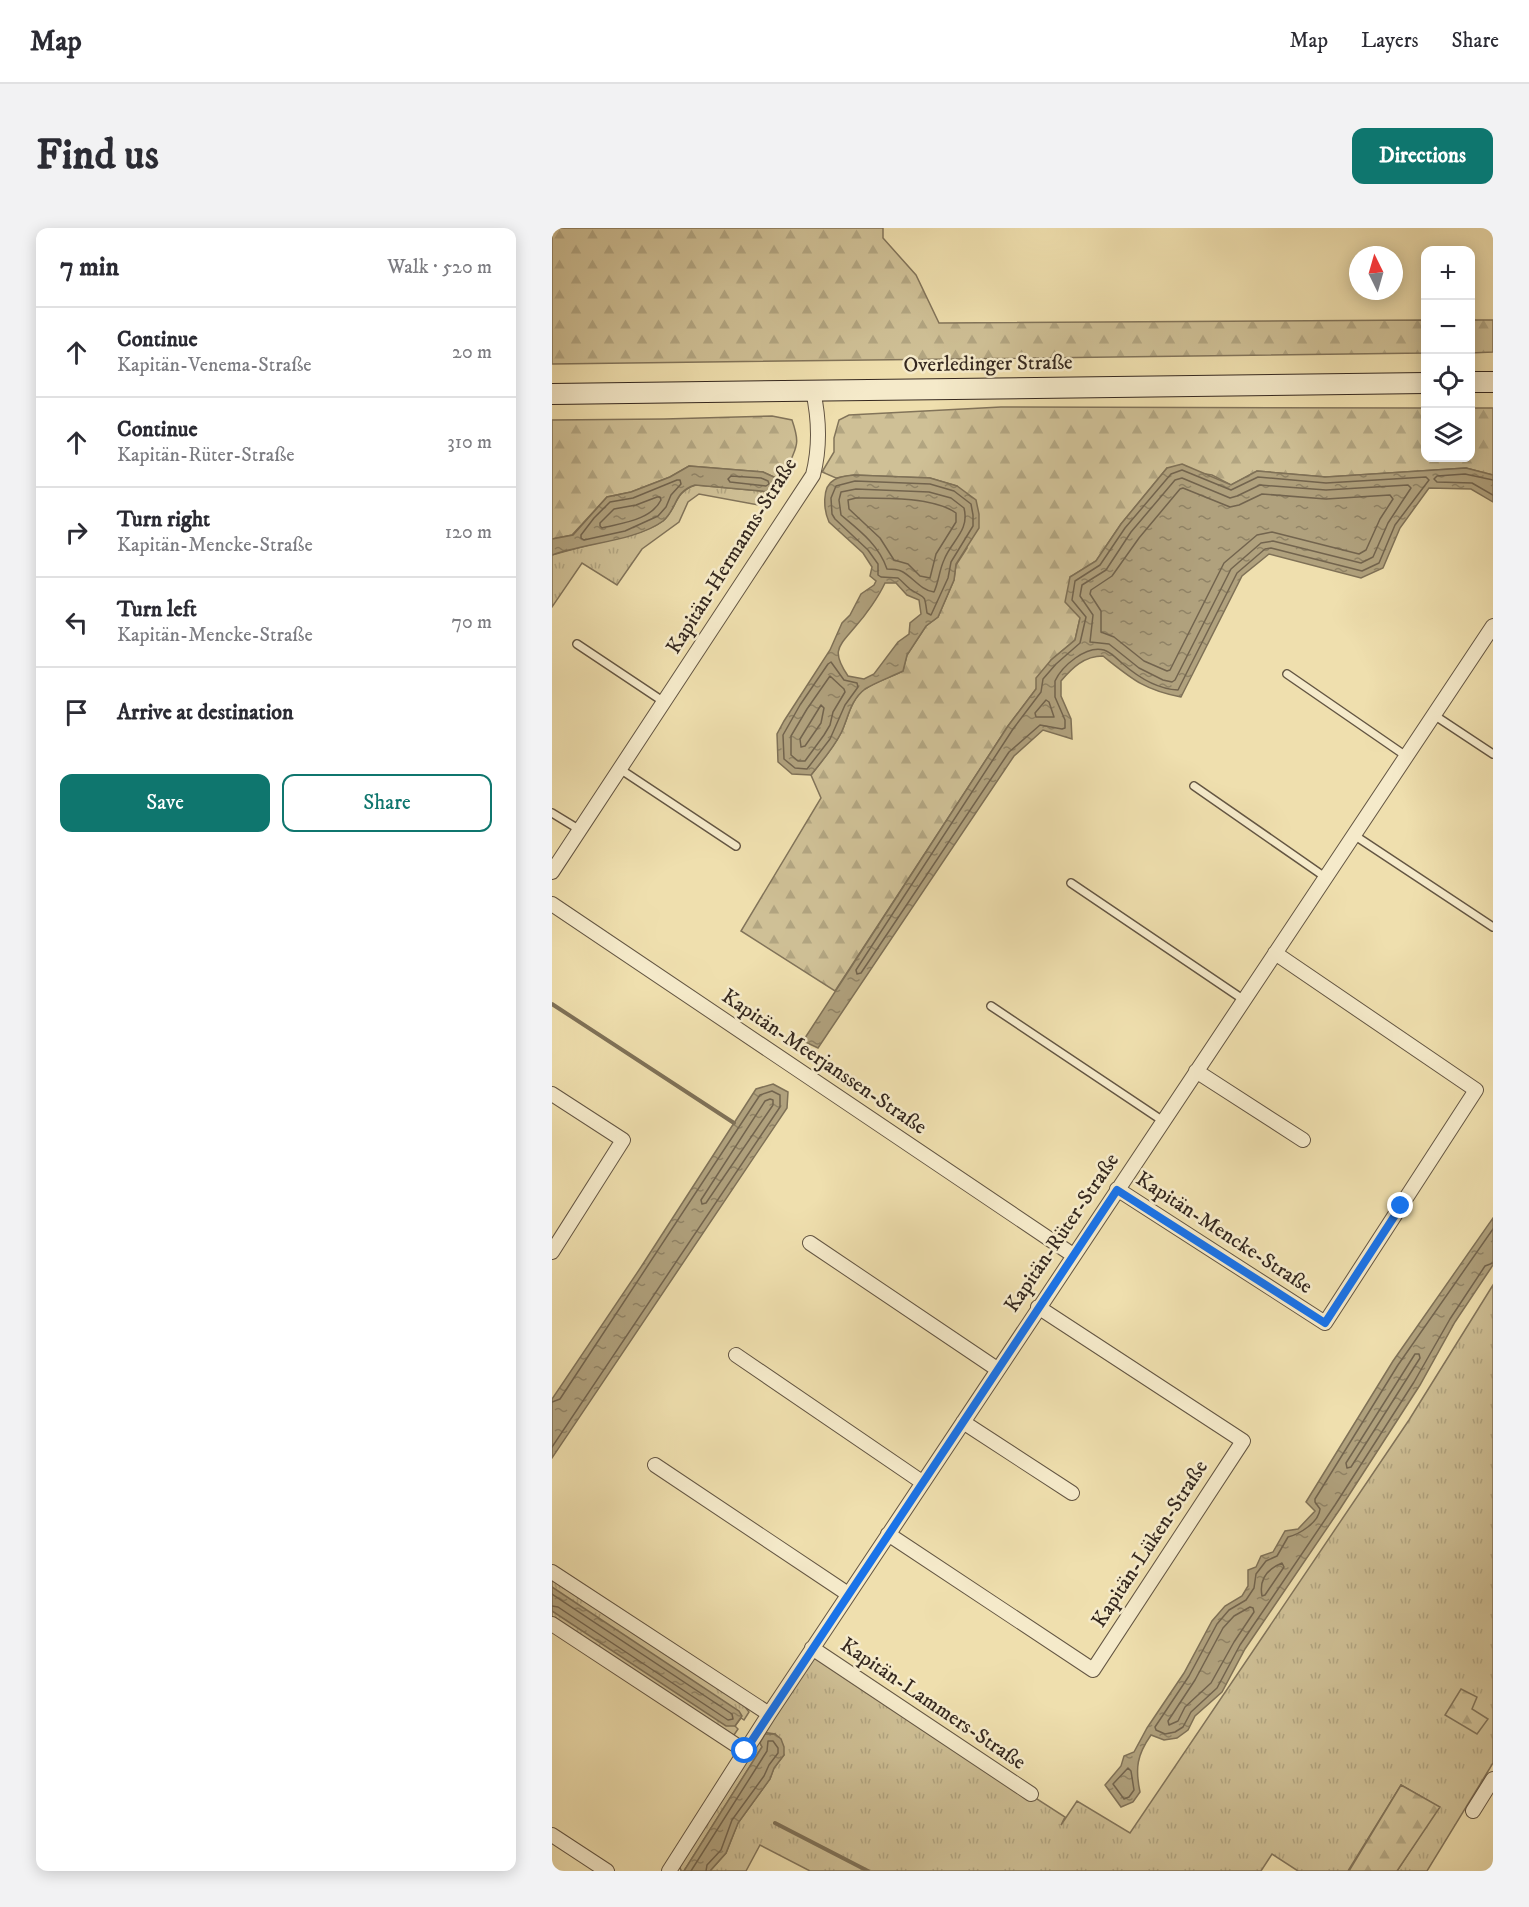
<!DOCTYPE html>
<meta charset="utf-8">
<style>
:root{--surface:#fff;--page:#f2f2f3;--text:#2b2b33;--muted:#7c7c81;--line:#e1e1e2;--accent:#0f766e}
body{margin:0;font-family:"IM FELL DW Pica",serif;background:var(--page);color:var(--text)}
.controls{position:absolute;right:18px;top:18px;display:grid;overflow:hidden;border-radius:12px;box-shadow:0 3px 15px #0003}
.controls button{width:54px;height:54px;display:grid;place-items:center;padding:0;border:0;border-bottom:2px solid var(--line);background:var(--surface);color:var(--text);font:30px sans-serif}
.compass{position:absolute;left:797px;top:18px;width:54px;height:54px;border-radius:50%;background:var(--surface);box-shadow:0 3px 15px #0003;rotate:355deg}
.stop{position:absolute;width:18px;height:18px;margin:-14px;border:4px solid #1a73e8;border-radius:50%;background:#fff}
.stop.end{background:#1a73e8;border-color:#fff;box-shadow:0 2px 6px #0008}
.list{margin:0;padding:0;list-style:none}
h2{display:flex;justify-content:space-between;align-items:center;height:78px;margin:0;padding:0 24px;font-size:26px}
h2 small{font-size:20px;font-weight:400;color:var(--muted)}
.list li{display:grid;grid-template-columns:39px 1fr auto;gap:18px;align-items:center;box-sizing:border-box;height:90px;padding:0 24px;border-top:2px solid var(--line)}
.list b{display:block;font-size:22px;white-space:nowrap}
.list p{margin:0;font-size:20px;white-space:nowrap;color:var(--muted)}
.list em{font-size:20px;font-style:normal;color:var(--muted)}
.actions{display:flex;gap:12px;padding:18px 24px}
.actions a{flex:1;padding:14px 0;border:2px solid var(--accent);border-radius:12px;text-align:center;font-size:21px;color:var(--accent)}
.actions .main{background:var(--accent);color:#fff}
.icon{flex:none;width:33px;height:33px;fill:none;stroke:currentColor;stroke-width:2;stroke-linecap:round;stroke-linejoin:round}
.map{position:relative;flex:none;width:941px;height:1643px;overflow:hidden;border-radius:12px}
header{display:flex;align-items:center;gap:36px;box-sizing:border-box;height:84px;padding:0 30px;background:var(--surface);border-bottom:2px solid var(--line)}
header strong{font-size:28px}
nav{display:flex;gap:33px;margin-inline-start:auto;font-size:21px}
.intro{display:flex;align-items:center;justify-content:space-between;box-sizing:border-box;height:144px;padding:0 36px}
h1{margin:0;font-size:42px}
.button{padding:15px 27px;border-radius:12px;background:var(--accent);color:#fff;font-size:21px;font-weight:700}
main{display:flex;gap:36px;padding:0 36px}
aside{flex:1;background:var(--surface);border-radius:12px;box-shadow:0 3px 15px #0003}
.map>svg:first-child{display:block}
</style>
<header>
<strong>Map</strong>
<nav><a>Map</a><a>Layers</a><a>Share</a></nav>
</header>
<div class="intro"><h1>Find us</h1><a class="button">Directions</a></div>
<main>
<aside>
<h2>7 min<small>Walk · 520 m</small></h2>
<ul class="list">
<li><svg class="icon" aria-label="ahead" viewBox="0 0 24 24"><path d="M12 20V5M6 11l6-6 6 6"/></svg><div><b>Continue</b><p>Kapitän-Venema-Straße</p></div><em>20 m</em></li>
<li><svg class="icon" aria-label="ahead" viewBox="0 0 24 24"><path d="M12 20V5M6 11l6-6 6 6"/></svg><div><b>Continue</b><p>Kapitän-Rüter-Straße</p></div><em>310 m</em></li>
<li><svg class="icon" aria-label="right" viewBox="0 0 24 24"><path d="M7 20v-9h11M14 6l5 5-5 5"/></svg><div><b>Turn right</b><p>Kapitän-Mencke-Straße</p></div><em>120 m</em></li>
<li><svg class="icon" aria-label="left" viewBox="0 0 24 24"><path d="M17 20v-9H6M10 6l-5 5 5 5"/></svg><div><b>Turn left</b><p>Kapitän-Mencke-Straße</p></div><em>70 m</em></li>
<li><svg class="icon" aria-label="arrive" viewBox="0 0 24 24"><path d="M6 21V4h12l-3 4 3 4H6"/></svg><div><b>Arrive at destination</b></div></li>
</ul>
<div class="actions"><a class="main">Save</a><a>Share</a></div>
</aside>
<div class="map">
<svg width="941" height="1643" viewBox="0 0 941 1643">
<defs>
<pattern id="grass-tufts" width="24" height="20" patternUnits="userSpaceOnUse" patternTransform="scale(1.5)"><rect width="24" height="20" fill="#cfc096"/><path d="M3 7l-1-3M5 7V3M7 7l1-3M15 17l-1-3M17 17v-4M19 17l1-3" fill="none" stroke="#b2a581"/></pattern>
<pattern id="forest-firs" width="22" height="20" patternUnits="userSpaceOnUse" patternTransform="scale(1.5)"><rect width="22" height="20" fill="#cfc096"/><path d="M5 1l3.5 6h-7zM16 11l3.5 6h-7z" fill="#b2a581"/></pattern>
<pattern id="water-ripples" width="26" height="14" patternUnits="userSpaceOnUse" patternTransform="scale(1.5)"><rect width="26" height="14" fill="#b0a17d"/><path d="M2 4q2-2 4 0t4 0M15 11q2-2 4 0t4 0" fill="none" stroke="#908366"/></pattern>
</defs>
<rect width="100%" height="100%" fill="#efdfae"/>
<filter id="stains"><feTurbulence type="fractalNoise" baseFrequency=".00333" numOctaves="4"/><feColorMatrix values="0 0 0 0 .2 0 0 0 0 .09 0 0 0 0 .02 0 0 0 .5 -.17"/></filter>
<radialGradient id="worn" r=".72"><stop offset=".6" stop-color="#630" stop-opacity="0"/><stop offset="1" stop-color="#630" stop-opacity=".3"/></radialGradient>
<path fill="url(#grass-tufts)" stroke="#82745a" stroke-width="1.5" d="M144,257L219,264L223,261L218,279L147,266L136,274L127,294L90,321L65,357L30,335L0,379V327C18,322 36,317 54,313C73,308 94,305 111,293C126,280 121,264 144,257Z
M941,1057V1535L875,1643H845L887,1579L849,1557L796,1643H746L720,1626L709,1643H258L208,1617L194,1643H158L174,1625L186,1595L218,1551L222,1540L232,1527L223,1506L210,1504L263,1428L513,1589L509,1597L525,1573L578,1605L857,1192Z
M0,1350L191,1476L197,1484L192,1492L189,1490L183,1498L186,1501L180,1510L0,1390Z
M204,1514L208,1515L210,1519L132,1643H129L127,1636Z"/>
<path fill="url(#forest-firs)" stroke="#82745a" stroke-width="1.5" d="M0,0H331V10L364,47L387,95L873,92V125L0,136Z
M919,92H941V124L919,125Z
M449,179L873,180L874,230H918L919,180H941V247L914,240L774,249L705,243L679,257L660,247L615,240L569,296L544,333L518,349L528,390L523,412L499,432L484,461L456,498L283,763L189,703L269,570L259,547C269,534 281,521 289,505C296,491 298,472 313,461C324,454 339,449 351,443L355,427L374,398L386,389L402,352L404,337L415,320L405,258L378,250L302,247L284,250L270,244L282,224V210L287,192L297,187Z
M220,188L240,192C250,221 242,218 235,244L224,250L211,244L137,238L118,249L79,264L55,269L20,307L0,311V192L112,191Z
M909,1461L925,1469L920,1481L936,1491L925,1506L893,1487Z
M849,1557L888,1579L845,1643H797Z"/>
<path fill="url(#water-ripples)" stroke="#7f7157" stroke-width="1.5" fill-rule="evenodd" d="M630,236L679,257L705,243L774,249L914,240L941,247V274L919,261L877,260L848,300L831,340L809,350L717,326L690,348L629,469C592,462 580,451 551,428C532,428 520,440 509,453V468L519,491L520,511L491,502L462,528L266,820L251,813L456,498L484,461V450L499,432L523,412L528,390L513,374L518,349L544,333L569,296L615,240Z
M137,238L211,244L224,250V260L219,264L143,257C121,264 126,280 111,293C84,313 33,315 0,327V311L21,307L55,269L79,264L118,249Z
M302,247L378,250L405,258L424,272L427,286V300L404,336L402,352L386,389L374,398L355,427L351,443C339,449 324,454 313,461C298,472 296,491 289,505C281,521 269,534 259,547L240,546L226,534L225,506L232,493L278,422L290,395L298,387L309,366L322,357L324,353L318,348L320,339L311,325L277,294C272,283 269,259 282,252C288,248 296,248 302,247ZM333,355H344L355,367L367,372L369,386L358,395L357,406L346,414L322,446L312,451L296,448C279,423 286,419 303,399C314,387 327,368 333,355Z
M221,856L236,864L235,880L0,1230V1171L89,1039L204,861Z
M941,990V1037L903,1094L868,1157L788,1281L693,1421L670,1464L643,1488L636,1502L625,1510L612,1512L599,1507C585,1527 583,1540 588,1564L581,1574L569,1579L553,1557L569,1538L572,1528L582,1524L595,1500L632,1445L660,1393L673,1378L690,1368L696,1358V1342L704,1339L709,1328L721,1324L733,1303L746,1301L763,1283L754,1274L841,1133Z
M0,1359L187,1483L190,1488L183,1498H174L0,1383Z
M213,1506H223L229,1511L232,1519V1527L222,1540L218,1551L186,1595L174,1625L158,1643H132L210,1519L208,1515Z"/>
<g fill="none" stroke-linecap="round" stroke-linejoin="round">
<path stroke="#72644e" stroke-width="1.5" d="M630,242L679,262L706,249L774,255L874,249L877,252L843,297L827,335L810,343L719,320L713,321L685,345L626,462C605,461 586,449 571,436C566,432 559,424 552,422C534,417 510,438 503,453V469L513,492V500L510,501L488,497L457,524L309,745L305,746L304,742L461,501L489,464L491,451L504,436L528,415L534,389L520,372L523,353L548,337L573,300L619,246Z
M179,248L209,250L216,253L217,256L214,258L178,254L176,251Z
M630,250L678,270L685,268L708,257L774,262L856,257L859,260L836,295L821,329L809,335L721,313L709,315L679,341L623,452L620,454L611,452L587,440L557,416L538,414L541,387L528,368L530,357L554,342L579,304L623,252Z
M125,252H128L129,256L119,267L114,279L106,288L73,303L32,312L29,310V307L42,290L58,274L81,270Z
M941,252L913,246L885,248L882,251L885,254L920,255L941,267
M303,253L378,256L402,263L419,276L421,287V298L399,334L396,350L379,387L375,385C372,364 374,372 358,361C354,358 350,353 346,350L329,349L326,347V336L316,322L283,291L280,286L279,270L284,258Z
M631,260L678,279L687,277L710,266L774,271L838,267L841,271L828,291L814,322L807,326L720,304L705,307L672,335L618,442L615,443L592,433L562,409L549,404V383L538,366L539,362L560,348L587,310L628,261Z
M304,261L377,264L399,270L412,280C418,303 399,313 392,332C387,343 387,353 382,364C368,362 360,348 349,343C345,341 339,341 335,341C327,317 307,302 289,287L287,272L289,264Z
M105,269H108L109,272C99,292 70,295 50,300L48,298V295L62,281L84,277Z
M304,270C332,270 382,269 404,285V294L384,326L378,350L368,348L356,336L342,332L328,310L297,281L296,272Z
M279,434L292,452L305,455L306,459L293,477L278,511L255,541L243,540L232,531L231,507L248,477L276,436Z
M278,448L292,461L293,464L281,484L278,497L272,507L253,533H246L239,527V508L255,481Z
M494,472L497,474L502,489H484L483,485Z
M269,477L272,480L269,495L253,518L249,519L248,511Z
M218,871L221,872V877L154,975L150,976L149,972L213,873Z
M941,1001L846,1137L763,1271V1274L768,1281C767,1294 748,1306 736,1309L725,1328L714,1333L704,1346L702,1360L694,1372L677,1382L665,1396L637,1448L603,1499L604,1502L613,1506L623,1504L631,1499L639,1484L665,1460L688,1417L783,1277L862,1154L898,1091L933,1038L941,1035
M863,1126H867L868,1130L799,1239L795,1240L794,1235Z
M0,1174L8,1171L208,867L220,863L228,867V879L0,1219
M730,1335L732,1339L713,1367L710,1368C707,1352 715,1341 730,1335Z
M0,1366L180,1486L181,1491L176,1492L6,1379L0,1378
M698,1379L701,1380L702,1384L682,1414L659,1455L633,1479L626,1493L617,1497L616,1493L643,1452L671,1400L682,1388Z
M576,1540L579,1543L582,1562L577,1569L572,1571L561,1556Z
M139,1643L215,1523L216,1513H221L226,1520V1525L217,1537L212,1548L180,1592L169,1622L155,1637L154,1643"/>
<path stroke="#7f7157" stroke-width="4" d="M0,776L182,895
M223,1595L316,1643"/>
<g stroke="#645643" stroke-width="10">
<path id="lane" d="M25,416L112,474
M735,446L854,528
M882,487L941,526
M68,541L184,618
M642,558L773,649
M0,585L28,602
M802,607L941,699
M519,655L692,772
M439,778L611,893"/>
</g>
<g stroke="#645643" stroke-width="16">
<path id="street" d="M0,644L261,247C268,220 267,190 261,163
M0,676L521,1027
M644,843L751,912
M0,866L71,912L0,1024
M565,961L773,1095L924,862L723,725
M258,1015L445,1141
M184,1127L370,1254
M411,1194L520,1265
M103,1237L296,1366
M336,1306L541,1442L691,1213L486,1079
M0,1344L217,1486
M0,1396L193,1523
M260,1420L479,1566
M921,1583L941,1551
M0,1607L55,1643
M117,1643L217,1486L941,398"/>
</g>
<g stroke="#35281f" stroke-width="22">
<path id="secondary" d="M918,154H941
M0,166L874,155"/>
</g>
<use href="#lane" stroke="#f5eaca" stroke-width="7"/>
<use href="#street" stroke="#f5eaca" stroke-width="14"/>
<use href="#secondary" stroke="#f5eaca" stroke-width="20"/>
</g>
<g fill="none" stroke-linecap="round" stroke-linejoin="round">
<path stroke="#1a73e8" stroke-width="8" d="M193,1523L565,962L773,1095L849,978"/>
</g>
<g text-anchor="middle" dominant-baseline="central" stroke-width="5" stroke-linejoin="round" paint-order="stroke">
<g font-size="21" fill="#35281f" stroke="#f5eaca">
<text transform="translate(436 136) rotate(-1)">Overledinger Straße</text>
<text transform="translate(180 328) rotate(-58)">Kapitän-Hermanns-Straße</text>
<text transform="translate(272 834) rotate(34)">Kapitän-Meerjanssen-Straße</text>
<text transform="translate(510 1005) rotate(-56)">Kapitän-Rüter-Straße</text>
<text transform="translate(672 1005) rotate(33)">Kapitän-Mencke-Straße</text>
<text transform="translate(598 1316) rotate(-57)">Kapitän-Lüken-Straße</text>
<text transform="translate(381 1476) rotate(34)">Kapitän-Lammers-Straße</text>
</g>
</g>
<rect width="100%" height="100%" filter="url(#stains)"/>
<rect width="100%" height="100%" fill="url(#worn)"/>
</svg>
<div class="controls">
<button>+</button>
<button>−</button>
<button><svg class="icon" aria-label="locate" viewBox="0 0 24 24"><circle cx="12" cy="12" r="6"/><path d="M12 2v4M12 18v4M2 12h4M18 12h4"/></svg></button>
<button><svg class="icon" aria-label="layers" viewBox="0 0 24 24"><path d="M12 4l9 5-9 5-9-5zM3 14l9 5 9-5"/></svg></button>
</div>
<svg class="compass" viewBox="-18 -18 36 36"><path d="M0-13l5 13h-10z" fill="#e53935"/><path d="M0 13l5-13h-10z" fill="#7c7c81"/></svg>
<div class="stop" style="left:193px;top:1523px"></div>
<div class="stop end" style="left:849px;top:978px"></div>
</div>
</main>
